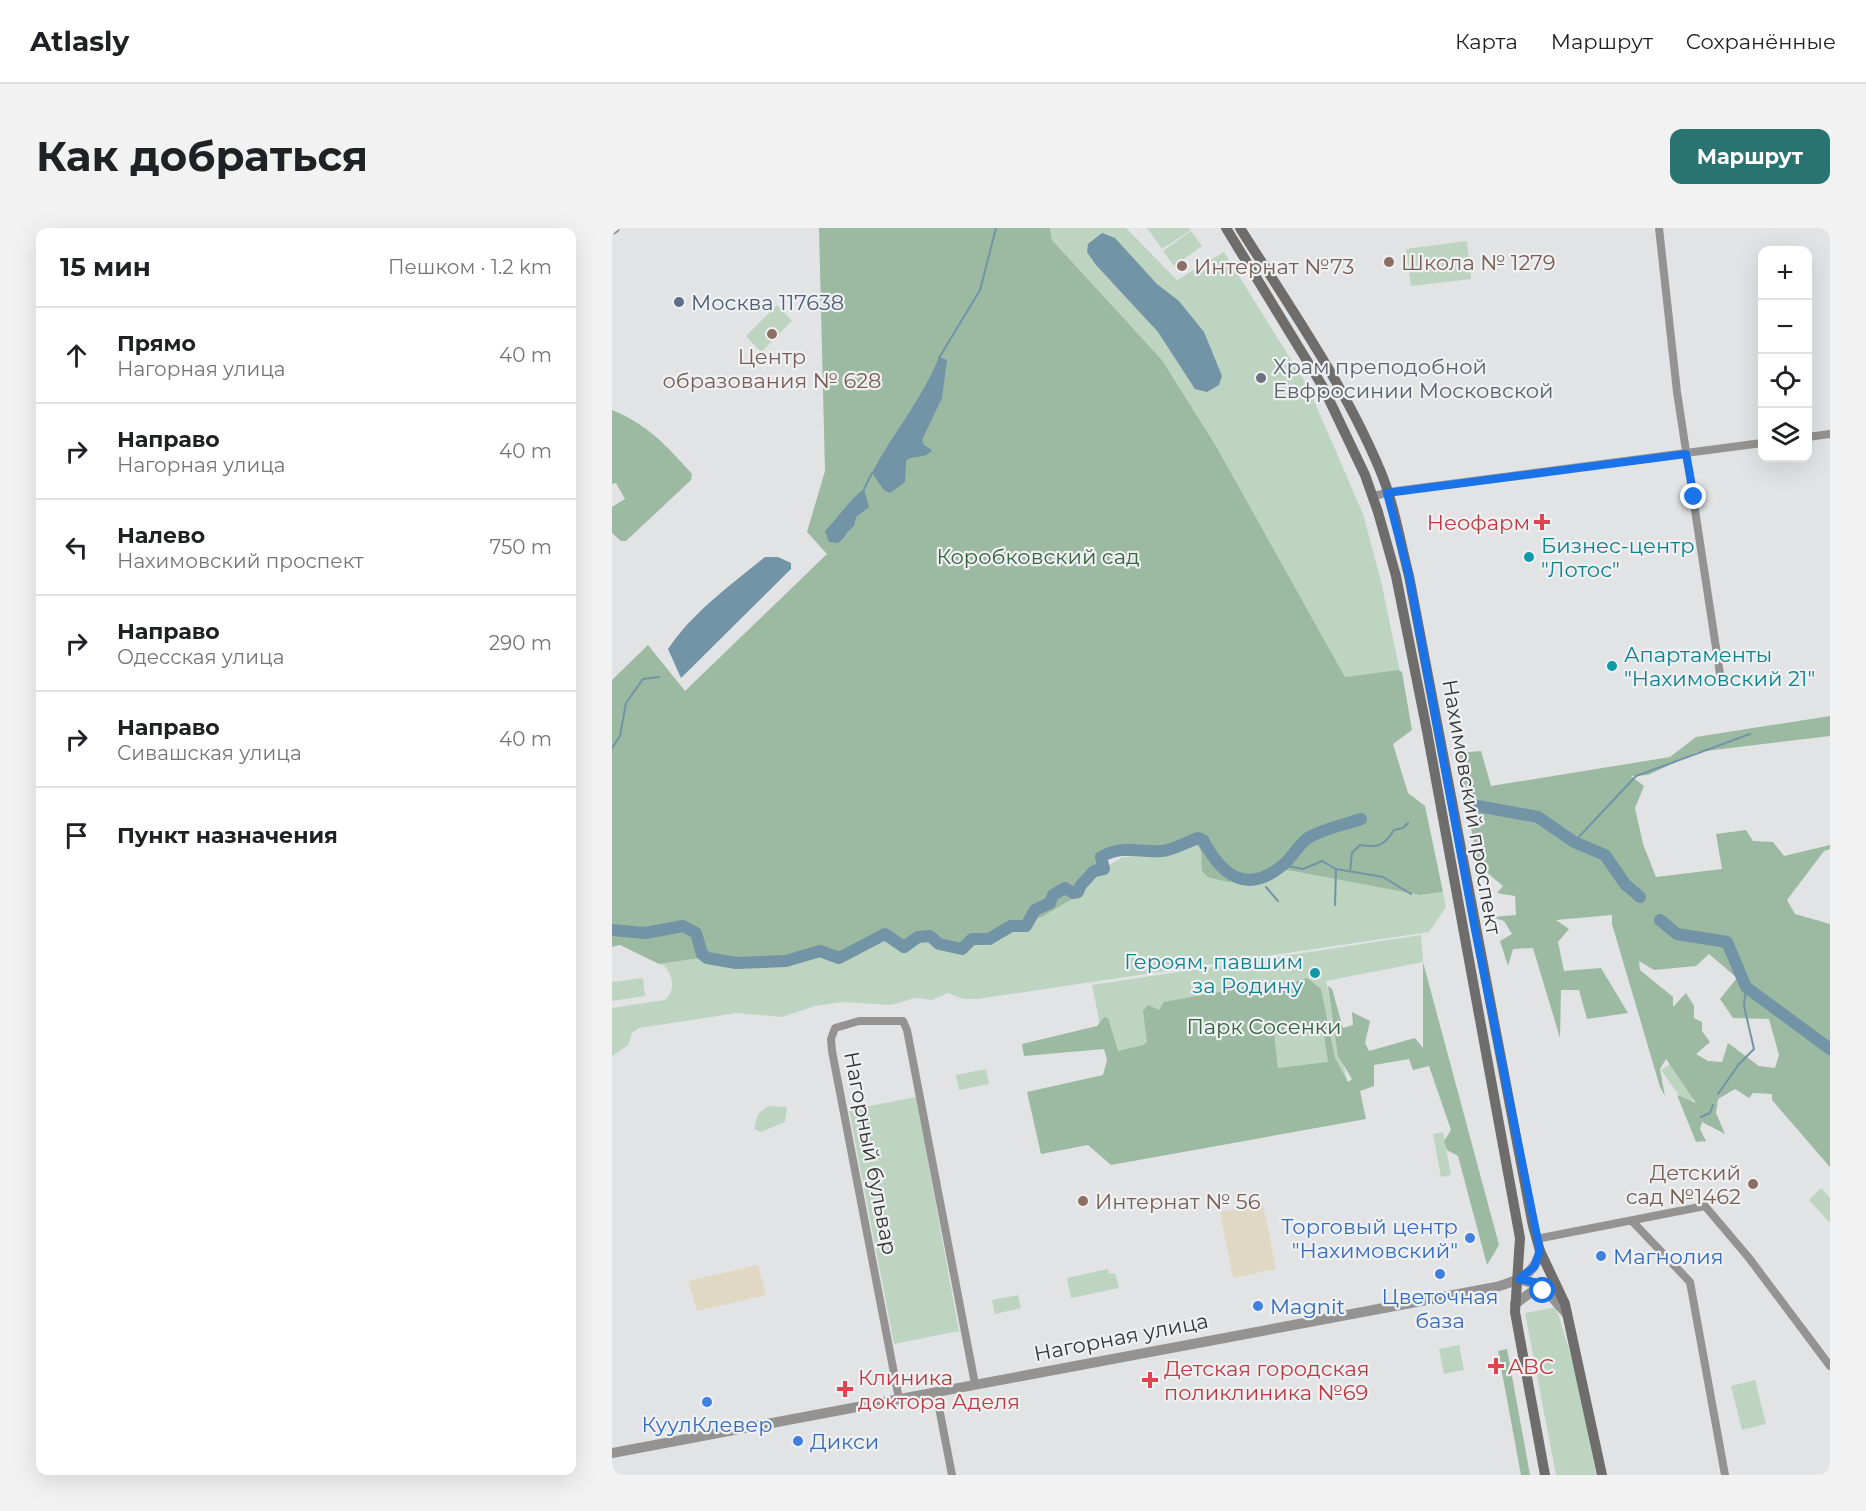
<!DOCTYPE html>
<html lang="ru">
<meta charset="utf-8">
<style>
:root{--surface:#fff;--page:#f2f2f2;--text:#202124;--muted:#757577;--line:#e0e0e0;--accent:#297371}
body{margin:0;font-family:Montserrat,sans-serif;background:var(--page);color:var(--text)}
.controls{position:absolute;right:18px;top:18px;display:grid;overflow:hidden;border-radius:12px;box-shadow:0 6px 24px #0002}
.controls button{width:54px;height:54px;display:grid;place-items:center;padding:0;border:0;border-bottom:2px solid var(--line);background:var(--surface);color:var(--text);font:30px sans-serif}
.stop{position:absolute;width:18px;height:18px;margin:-14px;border:4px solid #1a73e8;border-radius:50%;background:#fff}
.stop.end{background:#1a73e8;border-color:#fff;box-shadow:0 2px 6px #0008}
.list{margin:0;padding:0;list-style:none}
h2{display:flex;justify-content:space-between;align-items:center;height:78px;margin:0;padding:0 24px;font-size:26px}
h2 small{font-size:20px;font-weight:400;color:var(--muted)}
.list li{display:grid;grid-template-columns:39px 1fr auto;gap:18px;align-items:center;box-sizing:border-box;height:96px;padding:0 24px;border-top:2px solid var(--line)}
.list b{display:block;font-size:22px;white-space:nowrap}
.list p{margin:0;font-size:20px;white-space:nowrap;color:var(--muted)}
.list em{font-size:20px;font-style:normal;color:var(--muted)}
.icon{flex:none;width:33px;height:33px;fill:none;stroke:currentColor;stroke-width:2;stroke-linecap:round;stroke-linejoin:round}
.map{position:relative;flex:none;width:1218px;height:1247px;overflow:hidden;border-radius:12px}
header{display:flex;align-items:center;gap:36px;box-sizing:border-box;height:84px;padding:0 30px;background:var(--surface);border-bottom:2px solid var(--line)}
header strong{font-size:28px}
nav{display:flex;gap:33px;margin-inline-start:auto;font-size:21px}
.intro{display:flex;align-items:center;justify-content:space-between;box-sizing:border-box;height:144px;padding:0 36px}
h1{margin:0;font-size:42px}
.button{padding:15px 27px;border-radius:12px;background:var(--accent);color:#fff;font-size:21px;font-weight:700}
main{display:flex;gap:36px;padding:0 36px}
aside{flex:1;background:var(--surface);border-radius:12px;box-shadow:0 6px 24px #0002}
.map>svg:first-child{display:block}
</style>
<header>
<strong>Atlasly</strong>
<nav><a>Карта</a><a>Маршрут</a><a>Сохранённые</a></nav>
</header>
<div class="intro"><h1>Как добраться</h1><a class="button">Маршрут</a></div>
<main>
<aside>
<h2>15 мин<small>Пешком · 1.2 km</small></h2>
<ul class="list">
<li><svg class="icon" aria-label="ahead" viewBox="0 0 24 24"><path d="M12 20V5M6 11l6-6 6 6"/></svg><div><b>Прямо</b><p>Нагорная улица</p></div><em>40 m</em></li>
<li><svg class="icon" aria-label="right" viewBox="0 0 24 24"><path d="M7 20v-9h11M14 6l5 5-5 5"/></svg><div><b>Направо</b><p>Нагорная улица</p></div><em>40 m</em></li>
<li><svg class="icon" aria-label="left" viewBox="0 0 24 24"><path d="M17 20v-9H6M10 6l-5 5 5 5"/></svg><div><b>Налево</b><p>Нахимовский проспект</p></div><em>750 m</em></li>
<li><svg class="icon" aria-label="right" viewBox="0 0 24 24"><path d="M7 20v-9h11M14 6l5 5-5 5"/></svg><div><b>Направо</b><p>Одесская улица</p></div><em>290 m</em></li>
<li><svg class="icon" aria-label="right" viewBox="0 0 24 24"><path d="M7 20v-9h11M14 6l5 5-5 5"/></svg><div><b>Направо</b><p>Сивашская улица</p></div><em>40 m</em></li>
<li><svg class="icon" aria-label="arrive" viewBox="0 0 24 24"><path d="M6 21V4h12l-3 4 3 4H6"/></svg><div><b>Пункт назначения</b></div></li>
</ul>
</aside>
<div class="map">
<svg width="1218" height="1247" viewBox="0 0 1218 1247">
<rect width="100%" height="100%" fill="#e2e3e5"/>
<path fill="#e1d8c3" d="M651,977L664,1041L621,1050L608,984Z
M146,1037L154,1067L85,1083L76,1053Z"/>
<path fill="#bdd4c1" d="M438,0H514L565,52L612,24L696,159L751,286L769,353L788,444L733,449L604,218L550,132L440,12Z
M535,0H577L579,2L550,21Z
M579,3L590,18L562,38L551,23Z
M855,13L859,51L799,58L794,21Z
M165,77L180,93L149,124L134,108Z
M580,614L585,617L592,629L589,640L636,652L670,641L808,667L831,664L834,679L817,704L365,771H351L336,765L320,772L303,770L279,777L231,774L203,778L170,789L125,785L27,800L20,805L16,817L0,828V780L53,772C64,762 61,748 52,737L47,736L95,729L124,733L173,731L208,722L230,727L274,705L287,714L319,705L331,716L360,709L376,710L397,697L430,689L462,670L468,655L482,642H488L511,629L535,628Z
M809,707L811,734L714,753L735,854L495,831L480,757Z
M31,750L33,768L0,773V754Z
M1066,831L1090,865L1074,877L1049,842Z
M374,841L377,856L347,862L344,847Z
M304,869L347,1103L282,1116L237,882Z
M156,878L175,879L173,894L149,904L142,901L146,886Z
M831,904L839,947L829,949L821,906Z
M1209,960L1218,970V995L1197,972Z
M496,1041L497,1046L503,1045L507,1060L459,1070L455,1050Z
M406,1067L409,1080L383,1086L380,1072Z
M944,1079L964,1144L984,1247H944L913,1085Z
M847,1117L852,1142L832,1146L827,1121Z
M1143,1152L1154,1196L1130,1202L1119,1158Z"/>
<path fill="#9cb9a1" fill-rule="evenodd" d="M207,0H438L440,12L550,132L604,218L733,449L787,442L790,444L800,502L781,516L796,565L813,578L831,664L808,667L670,641L636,652L615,654L596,649L590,643C588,632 594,621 580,614C553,622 524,636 498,623L488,629L491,641L481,642L468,655L462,670L430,689L397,697L376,711L360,709L349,720L331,716L319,705L306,708L291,717L273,705L230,727L208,722L173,731L124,733L95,729L47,736L8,717L0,719V452L36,417L73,463L215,326L195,304L213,243Z
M0,182C35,196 55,218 80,246L79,252L14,313H9L0,305V279L13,271L4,255L0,256Z
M1218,488V508L1085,524L1036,547L1019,548L1032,558L1023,580L1031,616L1044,649L1110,641L1104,606L1134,602L1141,613L1161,614L1172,628L1218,617V621L1212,623L1175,672L1183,686L1218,696V939L1160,872V866L1141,865L1137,870L1123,861L1106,871L1104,885L1113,906L1090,894L1088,901L1094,913L1084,914L1065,867L1084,875L1054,831L1048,841L1053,868L1048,859L1000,696V687L944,692L957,701L946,714L952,743L989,740L1016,785L975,791L967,762H949L948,810L921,720L901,721L896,738L888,713L900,706L892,693L880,689L904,687L903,668L885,665L891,658L866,637L845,525L869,523L879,558L1058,529L1084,509ZM1097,726L1125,750L1108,771L1121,790L1157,791L1167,827L1163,840L1147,838L1116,815L1110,834L1096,833L1084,826L1098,814L1090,803V794L1082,790V778L1074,765L1061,779V769L1028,742L1027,733L1042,742L1084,738Z
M811,734L887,1017L875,1037L846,928L835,922L832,913L839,902L817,838L801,842L797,831L762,837V858L748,863L754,891L499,937L476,917L429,926L415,864L491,847L495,832L492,821L412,828L410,816L485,798L492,789L496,790L506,823L531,817L535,814L531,783L536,777L547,782L552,774L656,755L668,759L695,750L709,761L723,830L736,854L740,851L726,828L716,758L720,761L731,800L741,797L740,784L758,793L753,815L757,823L803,810L811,820ZM711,800L716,834L666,840L662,806Z
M895,1121L918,1247H909L886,1123Z"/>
<path fill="#7294a6" d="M490,5L503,10L545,56L567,73L592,104L610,148L607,157L595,164L583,161L546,104L484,37L475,24L476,16Z
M327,129L335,132L330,170L310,212L312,217L320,222C313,232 302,226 294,233L293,254L278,265L272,262L260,245C280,206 310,172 327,129Z
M252,261L257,279L244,289L242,298C235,303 233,310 226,315L217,314L213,303C227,289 236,273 252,261Z
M153,329H166L179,335V341L69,450L56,421C81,384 119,357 153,329Z"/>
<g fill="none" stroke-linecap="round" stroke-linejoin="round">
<path stroke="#7294a6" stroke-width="2" d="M327,130L368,62L384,0
M252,261L260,245
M0,520L8,508L14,475L31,451L47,449
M962,614L1024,548L1138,506
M671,637L691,641L710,633L724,641L771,649L799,666
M738,644L740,625L748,617C766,620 772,618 782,602L791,600L796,595
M648,652L650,655
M654,659L666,673
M723,677L724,641
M1106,866L1127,836L1142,821L1132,778L1134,759
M1089,889L1098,885L1101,877"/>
<path stroke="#7294a6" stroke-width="12" d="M860,577L926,589L962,614L993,627L1013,656L1028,669
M1048,692L1065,706L1115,714L1134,759L1218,821
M0,702L33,705L71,698L84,705L90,726L95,730L124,735L174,733L208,723L227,730L273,706L292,719L306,709L318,708L327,716L350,721L360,711H377L399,698H414L423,682L438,675L441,667L453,660L461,665L466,664L469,657L482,643L492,641L489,629C512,616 526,625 550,623C561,622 575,614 586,610L591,612C610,648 635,667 671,637C680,630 686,617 696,610C711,601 732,597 749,591"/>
<path stroke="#949392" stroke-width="8" d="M1047,0L1065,164L1108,446
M1196,209L1218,206
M761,268L784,263L1150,215
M1020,993L1078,1054L1113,1247
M924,1011L1093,978L1137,1030L1218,1138
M324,1164L340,1247
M287,1171L220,823L219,811L223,800L247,793H291L295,802L363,1156"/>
<path stroke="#949392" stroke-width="10" d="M0,2L3,0
M907,1051L930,1058L954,1085
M903,1076L918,1065L937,1064
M0,1225L884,1059C905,1053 924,1046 928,1023"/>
<path stroke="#6e6d6c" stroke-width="10" d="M614,0L711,159L753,247L766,284L784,348L815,503L908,1010L903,1084L933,1247
M628,0C677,78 732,156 768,242C782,275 788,313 797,348L921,998L928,1023L953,1076L990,1247"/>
</g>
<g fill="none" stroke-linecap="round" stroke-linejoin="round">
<path stroke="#1a73e8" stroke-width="8" d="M931,1063L937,1064L922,1054L907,1051L922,1039L928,1023L863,702L797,348L775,265L1074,226L1082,269"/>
</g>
<g fill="#8d6e63" stroke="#eff0f2" stroke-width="2">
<circle cx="777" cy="34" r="6"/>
<circle cx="570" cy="38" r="6"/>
<circle cx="160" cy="106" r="6"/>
<circle cx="1141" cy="956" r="6"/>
<circle cx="471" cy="973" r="6"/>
</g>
<circle fill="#5c6f8a" stroke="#eff0f2" stroke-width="2" cx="67" cy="74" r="6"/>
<circle fill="#6b7280" stroke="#eff0f2" stroke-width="2" cx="649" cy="150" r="6"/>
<g fill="#e0444e" stroke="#eff0f2" stroke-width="2">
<path d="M927 285h6v6h6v6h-6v6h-6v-6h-6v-6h6z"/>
<path d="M881 1129h6v6h6v6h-6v6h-6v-6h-6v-6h6z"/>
<path d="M535 1143h6v6h6v6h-6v6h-6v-6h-6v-6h6z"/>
<path d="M230 1152h6v6h6v6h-6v6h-6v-6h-6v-6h6z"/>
</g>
<g fill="#0f9aa8" stroke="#eff0f2" stroke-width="2">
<circle cx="917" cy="329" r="6"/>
<circle cx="1000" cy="438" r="6"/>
<circle cx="703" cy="745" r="6"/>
</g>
<g fill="#3f7fe0" stroke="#eff0f2" stroke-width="2">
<circle cx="858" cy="1010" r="6"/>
<circle cx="989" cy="1028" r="6"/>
<circle cx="828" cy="1046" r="6"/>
<circle cx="646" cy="1078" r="6"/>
<circle cx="95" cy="1174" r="6"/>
<circle cx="186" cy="1213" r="6"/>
</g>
<g text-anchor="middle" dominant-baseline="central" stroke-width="4.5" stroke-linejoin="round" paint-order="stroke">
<g font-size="21" fill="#785e54" stroke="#eff0f2" text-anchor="start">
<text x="789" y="34">Школа № 1279</text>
<text x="582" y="38">Интернат №73</text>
<text x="160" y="128" text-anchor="middle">Центр<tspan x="160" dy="24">образования № 628</tspan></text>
<text x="1129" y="944" text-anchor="end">Детский<tspan x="1129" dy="24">сад №1462</tspan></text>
<text x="483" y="973">Интернат № 56</text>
</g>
<g font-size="21" fill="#4e5e75" stroke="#eff0f2" text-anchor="start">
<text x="79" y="74">Москва 117638</text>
</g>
<g font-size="21" fill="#5b616d" stroke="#eff0f2" text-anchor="start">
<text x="661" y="138">Храм преподобной<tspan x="661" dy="24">Евфросинии Московской</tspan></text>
</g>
<g font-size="21" fill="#be3a42" stroke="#eff0f2" text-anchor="start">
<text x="918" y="294" text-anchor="end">Неофарм</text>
<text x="896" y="1138">ABC</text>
<text x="552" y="1140">Детская городская<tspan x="552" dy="24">поликлиника №69</tspan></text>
<text x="246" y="1149">Клиника<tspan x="246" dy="24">доктора Аделя</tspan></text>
</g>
<g font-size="21" fill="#0d838f" stroke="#eff0f2" text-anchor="start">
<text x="929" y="317">Бизнес-центр<tspan x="929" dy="24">"Лотос"</tspan></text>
<text x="1012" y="426">Апартаменты<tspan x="1012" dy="24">"Нахимовский 21"</tspan></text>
<text x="691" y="733" text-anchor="end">Героям, павшим<tspan x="691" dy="24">за Родину</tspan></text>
</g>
<g font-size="21" fill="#356441" stroke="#eff0f2">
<text x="426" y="328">Коробковский сад</text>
<text x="652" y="798">Парк Сосенки</text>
</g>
<g font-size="21" fill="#363637" stroke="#eff0f2">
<text transform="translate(860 579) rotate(80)">Нахимовский проспект</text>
<text transform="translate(259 925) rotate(79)">Нагорный бульвар</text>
<text transform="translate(509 1109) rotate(-11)">Нагорная улица</text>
</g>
<g font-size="21" fill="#366cbe" stroke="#eff0f2" text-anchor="start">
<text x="846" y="998" text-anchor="end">Торговый центр<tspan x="846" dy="24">"Нахимовский"</tspan></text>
<text x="1001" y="1028">Магнолия</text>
<text x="828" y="1068" text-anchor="middle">Цветочная<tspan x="828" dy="24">база</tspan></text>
<text x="658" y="1078">Magnit</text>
<text x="95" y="1196" text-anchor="middle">КуулКлевер</text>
<text x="198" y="1213">Дикси</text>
</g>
</g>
</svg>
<div class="controls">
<button>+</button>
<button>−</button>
<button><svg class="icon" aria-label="locate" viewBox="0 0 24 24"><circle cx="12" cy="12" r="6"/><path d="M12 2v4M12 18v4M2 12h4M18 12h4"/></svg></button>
<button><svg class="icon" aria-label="layers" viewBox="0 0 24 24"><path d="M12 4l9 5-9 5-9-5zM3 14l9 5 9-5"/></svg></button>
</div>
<div class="stop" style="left:931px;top:1063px"></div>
<div class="stop end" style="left:1082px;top:269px"></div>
</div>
</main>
